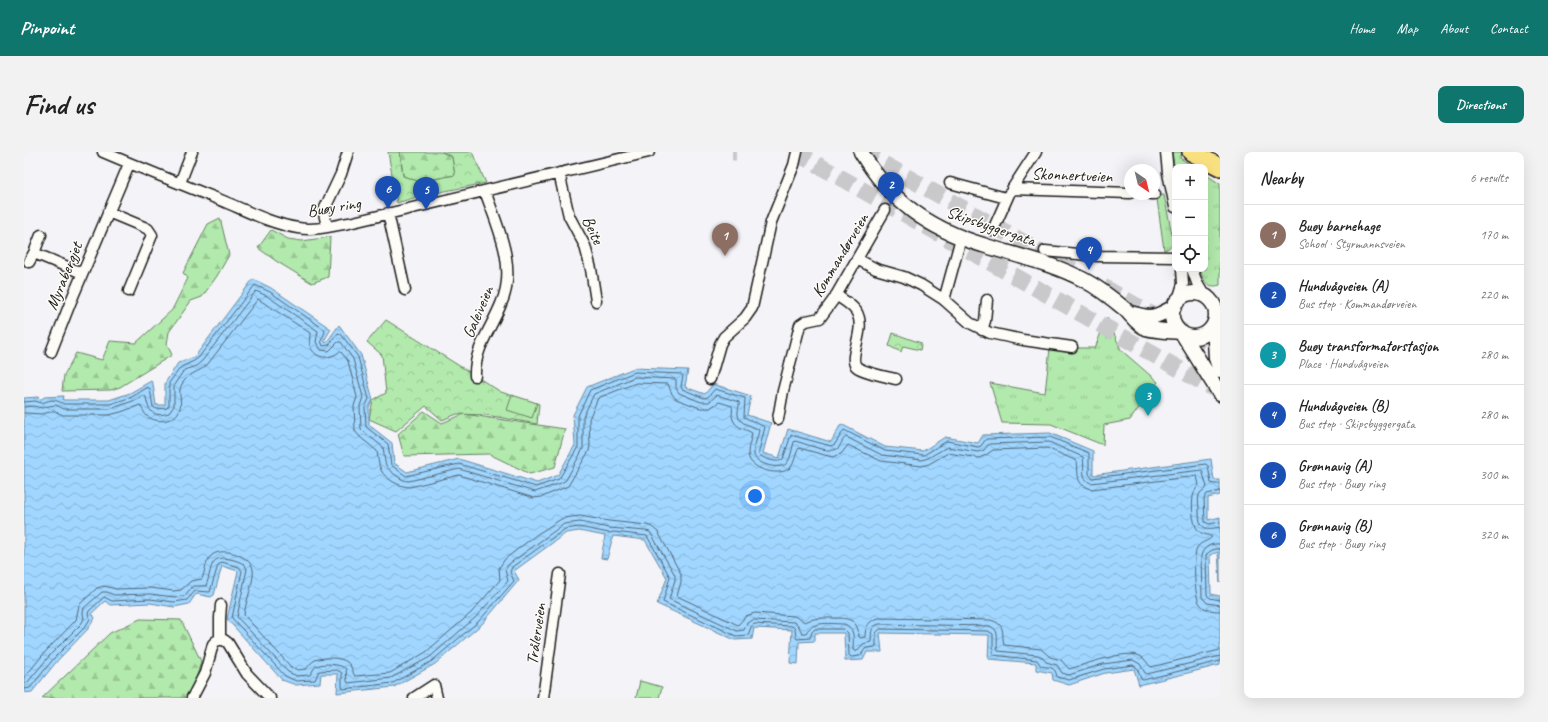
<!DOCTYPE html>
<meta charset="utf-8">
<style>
:root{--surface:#fff;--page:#f2f2f2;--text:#222;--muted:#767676;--line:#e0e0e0;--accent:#0f766e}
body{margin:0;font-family:Caveat,sans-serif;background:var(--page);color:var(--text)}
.controls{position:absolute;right:12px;top:12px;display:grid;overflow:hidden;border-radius:8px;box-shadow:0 4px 16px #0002}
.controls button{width:36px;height:36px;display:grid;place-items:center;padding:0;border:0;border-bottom:1px solid var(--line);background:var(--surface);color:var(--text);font:20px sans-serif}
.compass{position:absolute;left:1100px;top:12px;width:36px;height:36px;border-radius:50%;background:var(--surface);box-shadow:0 4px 16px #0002;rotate:145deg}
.you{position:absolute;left:731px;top:344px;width:14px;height:14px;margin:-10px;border:3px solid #fff;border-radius:50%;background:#1a73e8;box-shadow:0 0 0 6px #1a73e833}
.badge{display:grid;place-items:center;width:26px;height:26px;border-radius:50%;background:var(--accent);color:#fff;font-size:13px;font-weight:700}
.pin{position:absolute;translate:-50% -33px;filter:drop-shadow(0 1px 2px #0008)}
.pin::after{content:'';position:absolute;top:21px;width:14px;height:12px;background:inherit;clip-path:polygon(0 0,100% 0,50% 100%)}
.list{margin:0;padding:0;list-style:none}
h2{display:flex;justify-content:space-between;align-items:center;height:52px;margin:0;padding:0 16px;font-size:17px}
h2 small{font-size:13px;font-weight:400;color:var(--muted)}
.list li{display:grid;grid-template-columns:26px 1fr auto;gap:12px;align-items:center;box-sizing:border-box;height:60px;padding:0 16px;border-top:1px solid var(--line)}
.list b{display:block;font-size:15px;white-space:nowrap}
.list p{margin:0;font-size:13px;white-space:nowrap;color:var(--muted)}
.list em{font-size:13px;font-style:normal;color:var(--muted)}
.icon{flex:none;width:22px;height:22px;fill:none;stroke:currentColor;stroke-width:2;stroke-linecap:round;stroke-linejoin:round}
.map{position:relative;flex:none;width:1196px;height:546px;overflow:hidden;border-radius:8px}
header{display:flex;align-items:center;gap:24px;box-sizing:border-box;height:56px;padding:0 20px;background:var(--accent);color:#fff}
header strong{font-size:19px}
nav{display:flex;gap:22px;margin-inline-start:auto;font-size:14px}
.intro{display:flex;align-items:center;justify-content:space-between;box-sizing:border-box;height:96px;padding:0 24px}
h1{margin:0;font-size:28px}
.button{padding:10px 18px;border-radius:8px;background:var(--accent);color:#fff;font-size:14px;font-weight:700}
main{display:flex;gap:24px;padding:0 24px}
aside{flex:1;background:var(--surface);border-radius:8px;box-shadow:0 4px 16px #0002}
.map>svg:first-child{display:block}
</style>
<header>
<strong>Pinpoint</strong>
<nav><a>Home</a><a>Map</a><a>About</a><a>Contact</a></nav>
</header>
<div class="intro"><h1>Find us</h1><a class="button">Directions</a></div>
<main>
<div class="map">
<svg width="1196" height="546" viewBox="0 0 1196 546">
<defs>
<pattern id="grass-tufts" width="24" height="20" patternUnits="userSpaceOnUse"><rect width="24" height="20" fill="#b2e9ac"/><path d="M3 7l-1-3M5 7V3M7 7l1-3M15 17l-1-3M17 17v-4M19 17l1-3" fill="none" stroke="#98c793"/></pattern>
<pattern id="forest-firs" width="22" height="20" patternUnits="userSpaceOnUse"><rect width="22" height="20" fill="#b2e9ac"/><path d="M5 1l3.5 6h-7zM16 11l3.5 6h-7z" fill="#98c793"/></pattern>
<pattern id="park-crowns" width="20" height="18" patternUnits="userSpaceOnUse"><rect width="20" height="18" fill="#b2e9ac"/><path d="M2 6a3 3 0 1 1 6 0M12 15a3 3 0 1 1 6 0" fill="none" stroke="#98c793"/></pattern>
<pattern id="water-waves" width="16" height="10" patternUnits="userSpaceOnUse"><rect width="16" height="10" fill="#a0d6ff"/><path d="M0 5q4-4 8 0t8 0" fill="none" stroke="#89b7da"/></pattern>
</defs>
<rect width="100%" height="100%" fill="#f4f3f7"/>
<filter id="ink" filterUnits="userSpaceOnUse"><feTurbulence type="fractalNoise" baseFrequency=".025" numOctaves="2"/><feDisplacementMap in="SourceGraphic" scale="8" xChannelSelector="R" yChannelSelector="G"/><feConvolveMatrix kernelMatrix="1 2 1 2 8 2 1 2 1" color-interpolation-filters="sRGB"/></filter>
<g filter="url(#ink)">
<path fill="url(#grass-tufts)" stroke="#678264" d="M1148,0H1158L1156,6L1170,15H1151V19Z
M1181,22L1196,32V133C1183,137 1179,128 1176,117H1181Z
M1140,43L1149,87C1149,93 1146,96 1140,98L1133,47V44Z
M1083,165L1097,198L1134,230L1106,268L1080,273L1079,293L1027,272L978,271L966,231L1021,241L1026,196H1071Z"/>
<path fill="url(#forest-firs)" stroke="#678264" d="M376,0H418L428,5L431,23L395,30L379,24Z
M196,66L205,103L193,124L178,145L167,149L145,180L143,192L148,203L96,235L87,238L38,239L40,223L52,201L78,208L86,189L112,191L148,158L164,126L159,121L184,72Z
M247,78L264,87L278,89L306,85L304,125L288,131L252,109L234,96Z
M400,259L418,271L440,262L541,277L531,315L506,322L465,302L380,304L374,282Z
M116,467L157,468L177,509L171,531L160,546H18L86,481Z"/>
<path fill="url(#park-crowns)" stroke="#678264" d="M364,0H376L379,24L396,30L431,23L428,5L418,0H448L462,31L396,44L373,51Z
M362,168L477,240L515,252L513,272L462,263L433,262L418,268L402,254L372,279L345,267L349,248L362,241L358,203L343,190Z
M869,181L897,191V193L896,198L879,194L877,200L865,194Z"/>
<path fill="#b2e9ac" stroke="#678264" d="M488,243L513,251L508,266L483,258Z
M616,529L638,535L635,546H612Z"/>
<path fill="url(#water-waves)" stroke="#6b8ca4" d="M229,127L247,136L307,177L300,189L302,191L315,173L337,203L349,248L345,255V273L368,291L370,311L383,320L435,307L513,331L534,323L551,293L549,263L563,235L610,216L664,218L661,235L681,242L689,232L727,244L723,263L747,271L739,301L755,306L764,277L807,290L817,272L861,295L899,299L921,285L954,291L959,283L1026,281L1069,299V323L1187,307L1190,328H1196V343L1184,346V368L1196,365V431L1194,400L1186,403L1187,442L1196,444V513L1115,533L1110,517L1081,521L1045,533L1029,528L1028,521L1012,518V511L964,507L965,483L856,481L858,500H843L839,508L821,509L820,481H791V489L775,490L774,512L766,511L768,478L730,476L728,487L711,488L633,452L643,426L621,388L589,384L583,407L577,406L581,384L555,379L542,381L490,419L495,428L458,472L411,512L370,535L313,541L314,522H297L296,531L272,533L258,528L203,467L214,419L198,414L190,443L187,445L172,442L165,452L150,455L126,451L86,453L81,449L68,461L71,466L64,477L34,508L8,540L0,541V246L14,245L16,247H18L20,245L40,244L39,248H85L106,241L127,229L129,232L132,253H141V231L154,211L168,206L172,203Z"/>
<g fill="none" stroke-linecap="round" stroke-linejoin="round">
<path stroke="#516677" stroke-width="1" d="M0,250L11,249L18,251C28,247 30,247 40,252H86L108,245L124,235L126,237L129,255L133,257L143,256L145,253V231L157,215L170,209L175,205L231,133L246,140L300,177L301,180L297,189L299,194L305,193L314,181L317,182L334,205L345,247L341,255L342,275L364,292L367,313L382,324L435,312L512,335L535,327L554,295V264L566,238L611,220L657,222L659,224L657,234L658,237L680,246L684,245L691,237L721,246L720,265L741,275L735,299V303C741,307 754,312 759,307L767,283L807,294L811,292L820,278L861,299L900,303L923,289L954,295L957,294L962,287L1026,285L1065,301V322L1068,326L1182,312L1184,314L1187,331L1190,332H1196
M0,255L9,254L18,256L25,254L32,253L40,257H86L109,249L120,243L122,245C124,259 129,266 145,261L150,254V233L160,218L172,214L178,209L232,139L243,144L294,179L292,190L297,198L305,199L314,190H317L329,207L339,245L336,254L337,277L340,280L359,295C362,311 358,314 373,324C377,327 380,329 385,329L435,317L511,340L537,331L542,328L559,297V265L570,242L611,225L651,227L652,228V236L655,241L677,250H685L693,243L715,250C716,254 713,259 714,263C715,273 729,273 735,278C734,285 729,295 730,303C732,312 756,319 763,311C767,306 768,296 770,290L771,289C780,291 805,302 813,297C817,294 818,287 822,285L858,303L898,308L904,306L923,295L954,300L960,298L965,292L1025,290L1059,305C1061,315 1056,327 1067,331L1178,318L1183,335C1181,337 1178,339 1176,341C1173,346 1175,353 1175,358C1175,375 1178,379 1196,375
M0,261L18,262L30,259L39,263H85L97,260L116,253C119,257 120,262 124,265C135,272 153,269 156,256C158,249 154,240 157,234C163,221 174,221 183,213L234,147L286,181C286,185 285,189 286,194C291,207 305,208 315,200H317L324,209L333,245L330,254L331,279L336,285L353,299C354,305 354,312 357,318C361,327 376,335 386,335L435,323L510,346L518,345L544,334L565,299L566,293L565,267L574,246L612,231L644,232L648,242L652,247L676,256H686L695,250L708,254C709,257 708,261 708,264C710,276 720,276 728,281C727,289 722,298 725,306C729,318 756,325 766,316C771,311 771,302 775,296L808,305L817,302L824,293L857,309L898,314L905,312L924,301L955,306L962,303L969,298L1023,296L1053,309C1055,322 1050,333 1068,337L1173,324L1175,333C1173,335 1171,338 1170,341C1167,348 1168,372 1174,378C1178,383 1184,382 1188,385C1183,390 1176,390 1173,396C1169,404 1170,445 1176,452C1180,458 1189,459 1196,459
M1196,339L1183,342L1180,346L1181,370L1185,372L1196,370
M1196,392C1187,391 1179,395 1177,404L1178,445L1183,451L1196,453
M1196,397C1191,396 1184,399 1182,404L1183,443L1186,446L1196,448
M0,526L22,499L52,468L55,453L73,436L80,434L92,437L126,436L150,439L157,438L167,429L178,427C181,420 181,410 187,404C197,394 226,403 229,417C231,428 221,451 220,463L267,515L274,518L282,517C285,514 287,510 291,508C299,505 317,505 323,510C328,514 328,520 331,524L366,521L402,500L447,461L476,428L475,416L481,407L512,383L534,369L539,366L556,364L585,369L623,373L628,375L634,380L657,422V430L653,444L714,473L722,464L731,461L770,464L781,470C789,466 797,466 806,466C822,466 834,465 835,485L837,486L841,485C841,475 845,468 855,466L966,468C983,472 977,482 980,493L1017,497L1026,505L1037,508L1045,517C1060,513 1102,497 1116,504C1121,506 1123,512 1127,515L1196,498
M0,532L3,531L27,502L57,472L60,467L59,461L60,456L78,440H83L90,443L126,442L150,445L160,444L169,434H182C189,415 184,401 210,408C216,410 220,411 223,417L213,465L264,520L273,524L286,523C288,521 289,517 291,515C298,510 317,512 322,517L323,529L324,531L367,526L406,505L452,465L484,429L481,418L485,412L540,372L556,370L585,376L622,379L626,380L651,423V428L645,447L713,479L720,478L723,471L729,468L770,470L774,473L778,481H782C788,468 808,472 820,472C832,476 829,488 829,498L832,500L839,492L847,490C848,482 845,476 855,472L965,474C978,478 971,489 974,499L1014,503L1018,505L1022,510L1033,513L1038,521L1045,523L1079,512L1109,508L1116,512L1121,521L1123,522L1196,504
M0,537L6,536L31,505L61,475L66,467L64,462L65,459L80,445L88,449L126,447L150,450L163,448L171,439L186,440L194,413L198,410L215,415L218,419L208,466L261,524L272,529L291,528L295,519L313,518L318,521V535L319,537L369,531L408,509L455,469L490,429L486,420L488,415L541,377L555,375L585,381L590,380L623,384L646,425L639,450L712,484L724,483L727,475L730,472L768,474L771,477L772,485L773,487L786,486L788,480L791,477H820L824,481L825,503L827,505L836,504L842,496L852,495V481L856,477L964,479L969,482V503L1013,508L1017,514C1027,516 1031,514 1033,525L1045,528L1080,517L1109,513L1113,516L1117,527L1119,528L1196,509"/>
<path stroke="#c9c8cb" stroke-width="17" stroke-dasharray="17 8" stroke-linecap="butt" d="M708,0H712
M771,0L1196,240
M838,0L1049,118
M1079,135L1196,201"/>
<g stroke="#1c1c1c" stroke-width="13">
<path id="minor" d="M79,0C119,17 159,33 199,49C223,59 248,72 274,76C291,79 308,74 325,71L625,0
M1012,0L988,37L1106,41
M1142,0L1144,21L1151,55
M535,21L545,64L561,94L567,117L572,149
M156,31L168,0
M926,31L982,46
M1127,42H1131
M84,60L120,75L124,77L128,83L105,139
M364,61L381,138
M303,75L300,61L301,56L317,22L324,0
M969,78L985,42
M1021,99L1075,104L1151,105
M10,101L17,83
M833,107L852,117L880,125L897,133L919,147L946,171L966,181L999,188L1048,195
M5,110L10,101L58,121
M1168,117L1173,131L1180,143
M812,143C819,148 827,152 832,159C844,178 822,206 833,215C839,220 863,225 872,227
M920,148L937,86
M1154,148L1159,132L1158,117
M958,178L961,169L963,148
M27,200L47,149L105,12
M451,224C450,197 467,177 477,152C494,115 473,74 461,39
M686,227L696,192L700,185L721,166L728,156L747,70L770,13L773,0
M754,267L759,239L776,173L782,169L796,166L810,147L861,58
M196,488H200L204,491L223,522L246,546
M168,546L181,521L189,492L192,489L196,488V466L197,453
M390,546L410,533L413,546
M519,546L536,422"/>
</g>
<g stroke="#1c1c1c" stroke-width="17">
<path id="secondary" d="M837,0C866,49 905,77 959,93C993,104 1028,111 1060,128C1075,136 1089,147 1102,158C1108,164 1114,173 1122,176C1133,179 1145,179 1155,180
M1148 163a22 22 0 1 1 44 0a22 22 0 1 1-44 0Z
M1106,161C1128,167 1129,167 1150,155
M1190,172L1192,206L1196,218
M1158,181L1196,242"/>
</g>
<g stroke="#1c1c1c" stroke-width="20">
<path id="trunk" d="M1167,0L1196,15"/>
</g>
<use href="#minor" stroke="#fdfcf7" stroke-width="10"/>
<use href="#secondary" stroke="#fdfcf7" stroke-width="14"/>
<use href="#trunk" stroke="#fae180" stroke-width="17"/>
</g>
</g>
<g text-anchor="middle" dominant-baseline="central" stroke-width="3" stroke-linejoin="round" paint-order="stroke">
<g font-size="17" fill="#1c1c1c" stroke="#fdfcf7">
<text transform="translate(1048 23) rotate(2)">Skonnertveien</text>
<text transform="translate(310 55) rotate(-9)">Buøy ring</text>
<text transform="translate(967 74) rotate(19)">Skipsbyggergata</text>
<text transform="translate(569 78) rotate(65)">Beite</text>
<text transform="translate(816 103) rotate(-59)">Kommandørveien</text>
<text transform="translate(40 124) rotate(-68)">Myrabergjet</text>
<text transform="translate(454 160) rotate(-67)">Galeiveien</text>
<text transform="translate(512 482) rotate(-82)">Trålerveien</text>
</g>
</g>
</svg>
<div class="controls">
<button>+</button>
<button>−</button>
<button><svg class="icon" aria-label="locate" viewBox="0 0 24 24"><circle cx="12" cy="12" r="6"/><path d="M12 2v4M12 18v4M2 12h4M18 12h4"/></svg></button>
</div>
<svg class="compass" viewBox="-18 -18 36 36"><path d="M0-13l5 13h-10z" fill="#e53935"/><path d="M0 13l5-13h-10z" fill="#767676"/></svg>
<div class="you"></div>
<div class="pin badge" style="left:701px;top:104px;background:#8d6e63">1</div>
<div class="pin badge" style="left:867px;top:53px;background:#1a4fb4">2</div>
<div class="pin badge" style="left:1124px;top:264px;background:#0f9aa8">3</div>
<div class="pin badge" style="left:1065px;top:118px;background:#1a4fb4">4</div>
<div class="pin badge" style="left:402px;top:58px;background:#1a4fb4">5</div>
<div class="pin badge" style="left:364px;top:57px;background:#1a4fb4">6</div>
</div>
<aside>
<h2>Nearby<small>6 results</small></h2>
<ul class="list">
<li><span class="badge" style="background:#8d6e63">1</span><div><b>Buøy barnehage</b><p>School · Styrmannsveien</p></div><em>170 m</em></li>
<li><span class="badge" style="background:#1a4fb4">2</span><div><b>Hundvågveien (A)</b><p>Bus stop · Kommandørveien</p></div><em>220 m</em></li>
<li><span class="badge" style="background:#0f9aa8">3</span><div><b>Buøy transformatorstasjon</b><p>Place · Hundvågveien</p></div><em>280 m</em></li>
<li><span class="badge" style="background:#1a4fb4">4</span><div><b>Hundvågveien (B)</b><p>Bus stop · Skipsbyggergata</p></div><em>280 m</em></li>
<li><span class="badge" style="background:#1a4fb4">5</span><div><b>Grønnavig (A)</b><p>Bus stop · Buøy ring</p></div><em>300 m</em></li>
<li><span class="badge" style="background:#1a4fb4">6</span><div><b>Grønnavig (B)</b><p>Bus stop · Buøy ring</p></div><em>320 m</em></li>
</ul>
</aside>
</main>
